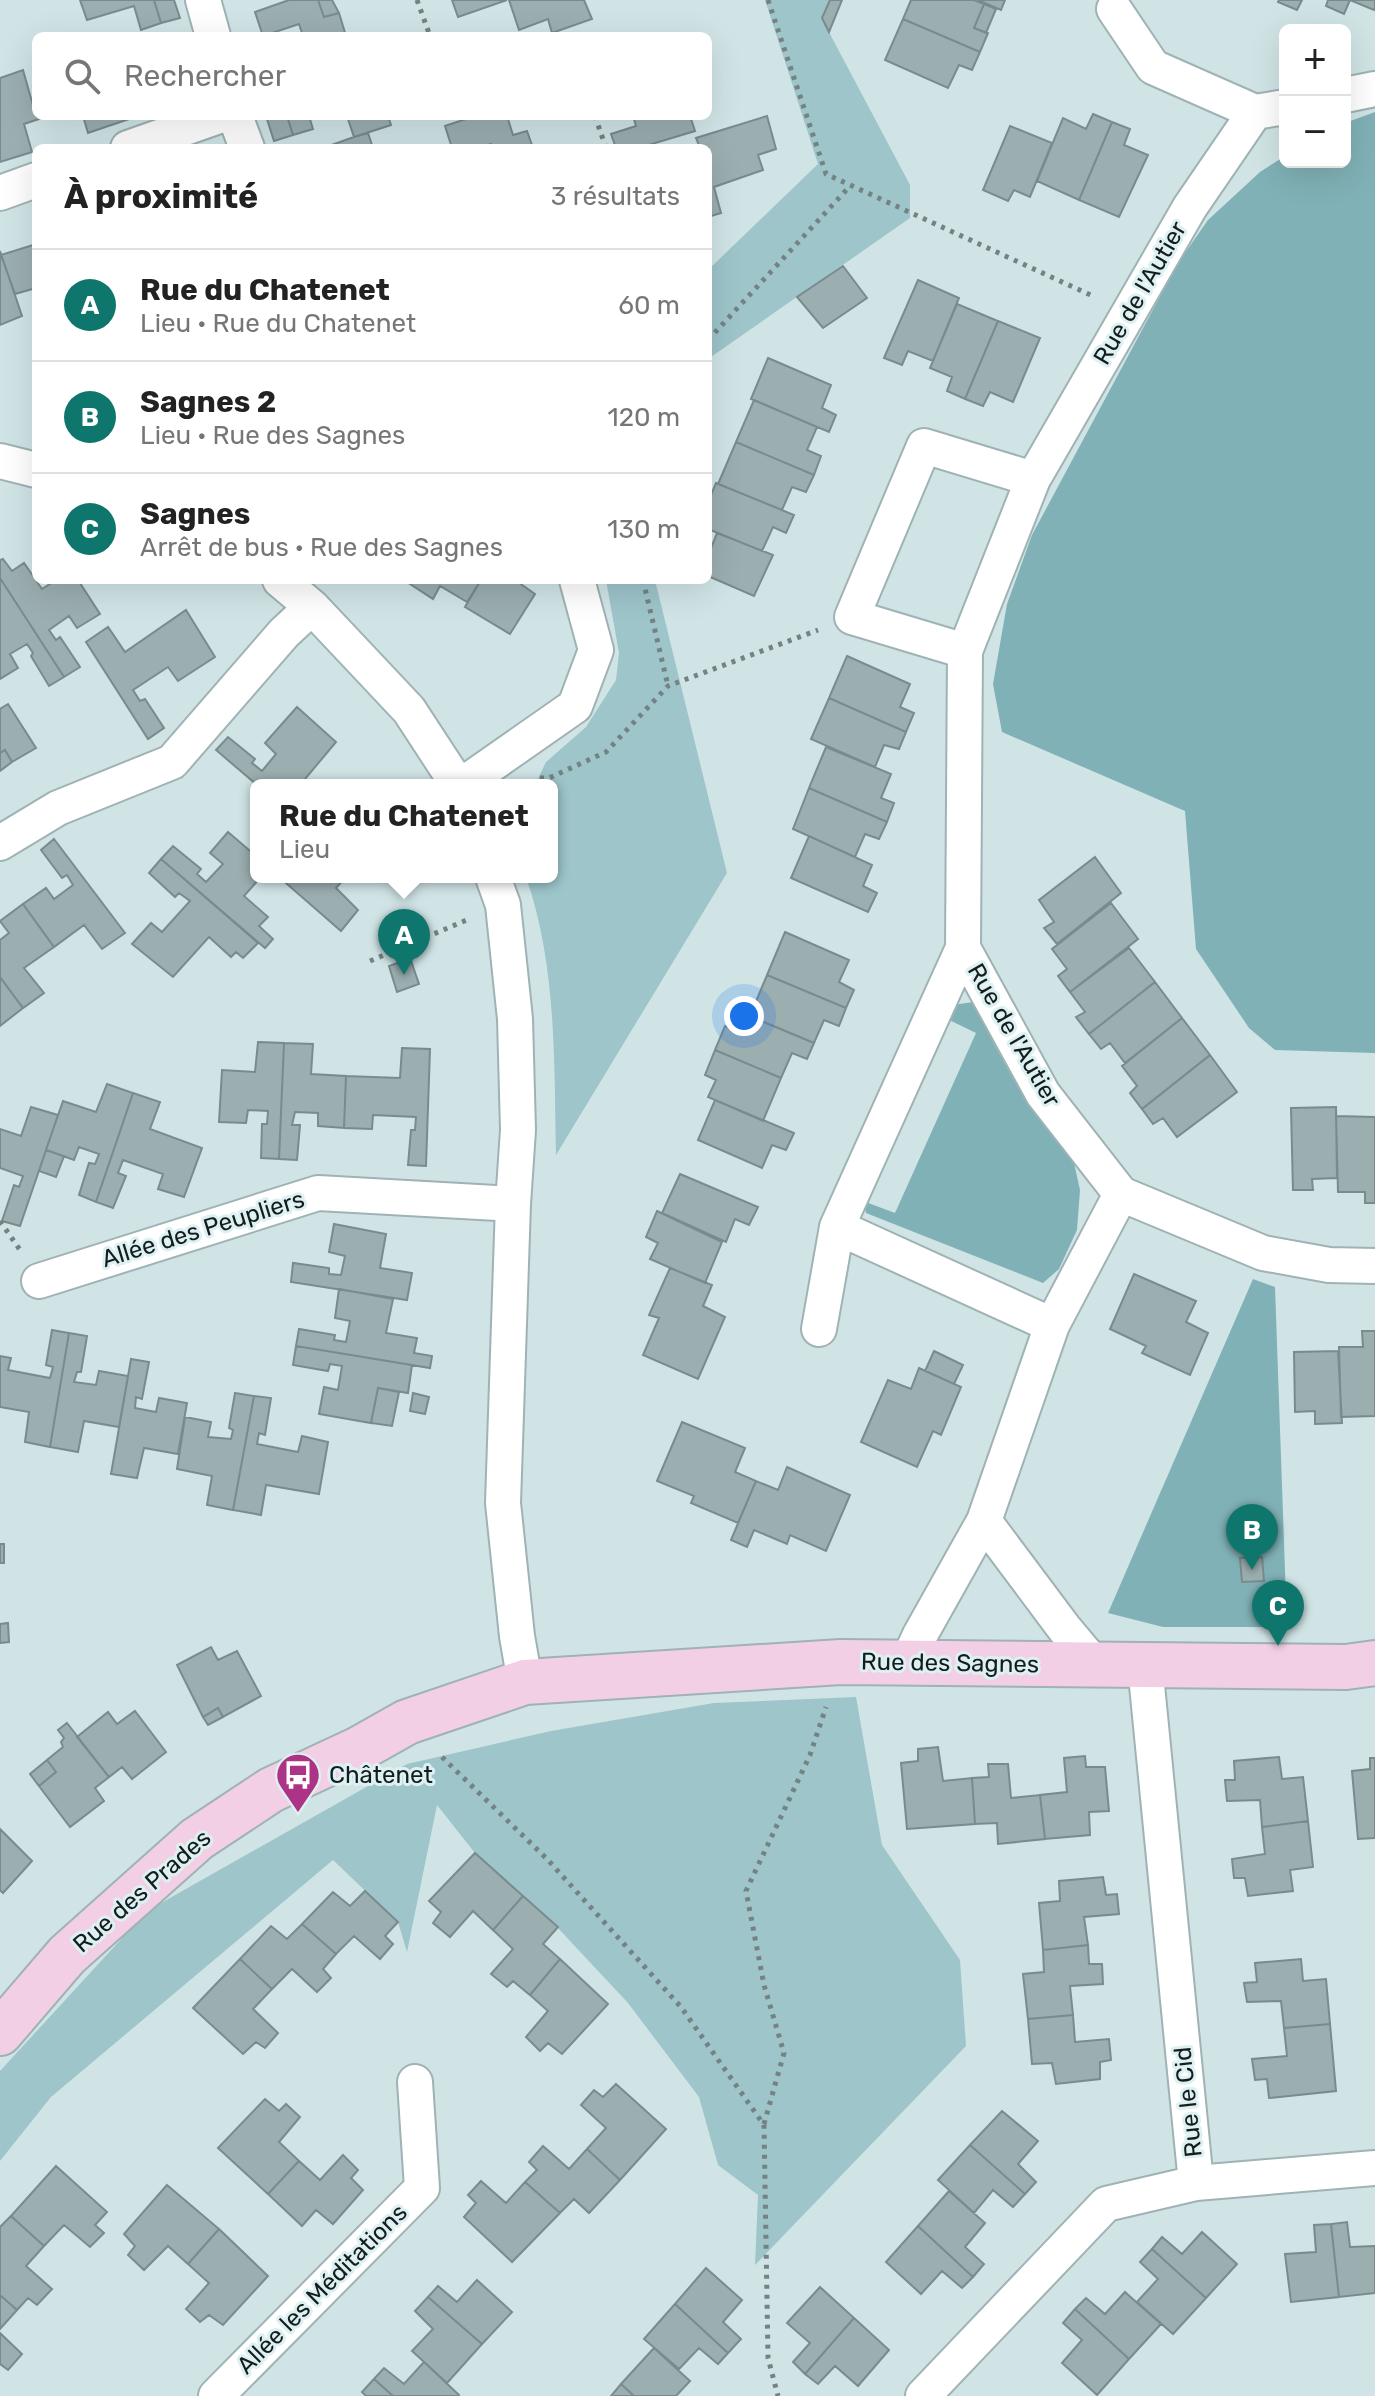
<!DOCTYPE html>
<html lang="fr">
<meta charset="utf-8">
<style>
:root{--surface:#fff;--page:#f2f2f2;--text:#222;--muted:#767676;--line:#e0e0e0;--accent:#0f766e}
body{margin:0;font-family:Rubik,sans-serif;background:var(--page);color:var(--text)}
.controls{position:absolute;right:24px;top:24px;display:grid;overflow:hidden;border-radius:12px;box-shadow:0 8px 32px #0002}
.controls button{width:72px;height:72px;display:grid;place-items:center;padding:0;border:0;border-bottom:2px solid var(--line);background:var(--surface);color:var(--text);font:40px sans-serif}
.you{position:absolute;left:744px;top:1016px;width:28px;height:28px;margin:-20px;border:6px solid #fff;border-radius:50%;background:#1a73e8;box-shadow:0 0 0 12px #1a73e833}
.badge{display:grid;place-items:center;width:52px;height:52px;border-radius:50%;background:var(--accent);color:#fff;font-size:26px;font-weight:700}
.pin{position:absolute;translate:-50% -66px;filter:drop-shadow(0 2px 4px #0008)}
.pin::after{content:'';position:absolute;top:42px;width:28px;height:24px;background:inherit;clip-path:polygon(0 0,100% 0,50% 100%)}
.popup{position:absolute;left:250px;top:779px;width:308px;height:104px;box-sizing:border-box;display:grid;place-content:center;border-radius:12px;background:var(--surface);filter:drop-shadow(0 2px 6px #0005);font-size:26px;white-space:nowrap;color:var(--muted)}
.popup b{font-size:30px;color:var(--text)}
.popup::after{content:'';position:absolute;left:50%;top:100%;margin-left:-16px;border:16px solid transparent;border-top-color:var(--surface)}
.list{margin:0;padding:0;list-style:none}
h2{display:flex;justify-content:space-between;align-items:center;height:104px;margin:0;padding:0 32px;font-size:34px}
h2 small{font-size:26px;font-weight:400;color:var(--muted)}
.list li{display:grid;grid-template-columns:52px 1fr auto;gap:24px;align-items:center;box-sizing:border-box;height:112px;padding:0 32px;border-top:2px solid var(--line)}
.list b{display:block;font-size:30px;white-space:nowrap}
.list p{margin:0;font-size:26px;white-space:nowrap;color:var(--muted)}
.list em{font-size:26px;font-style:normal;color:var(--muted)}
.icon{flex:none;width:44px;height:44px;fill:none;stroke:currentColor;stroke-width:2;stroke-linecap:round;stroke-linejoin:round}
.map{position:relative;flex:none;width:1375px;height:2396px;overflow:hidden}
.search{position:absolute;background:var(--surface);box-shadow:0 8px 32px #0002;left:32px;top:32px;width:680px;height:88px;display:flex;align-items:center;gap:20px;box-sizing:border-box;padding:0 28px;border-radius:12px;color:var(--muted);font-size:30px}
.panel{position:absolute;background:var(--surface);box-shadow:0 8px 32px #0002;left:32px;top:144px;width:680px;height:440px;border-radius:12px}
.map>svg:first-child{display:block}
</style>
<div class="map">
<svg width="1375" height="2396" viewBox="0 0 1375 2396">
<rect width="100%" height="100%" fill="#d0e4e6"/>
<path fill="#9dc5ca" d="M765,0H830L822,19L910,185V218L708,359V270L818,164Z
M606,580H655L727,873L556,1155C554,1063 557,966 526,877H552V785H535L546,762L586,727L616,680L619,653Z
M856,1697L882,1845L960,1960L966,2046L755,2265L758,2195L718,2165L699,2097L628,2003L557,1927L475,1853L437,1805L407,1952L398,1922L333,1860L51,2097L0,2161V2071L147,1911L407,1764L551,1731L714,1703Z"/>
<path fill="#80b1b6" d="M1375,112V1053L1275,1050L1249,1028L1196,949L1185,811L1002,732L993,684L1007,604L1032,535L1178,263L1208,220L1260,172L1285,156V162H1345V123Z
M973,1002L984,1014L994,1044L1014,1080L1074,1163L1080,1190L1077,1230L1059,1269L1043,1283L866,1213L863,1201L895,1213L976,1033L943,1017L953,1005Z
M1253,1279L1275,1287L1287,1627H1163L1108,1613Z"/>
<path fill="#9baeb0" stroke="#798b8d" stroke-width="2" d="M80,0H154L161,23L141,30L134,6L87,20Z
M154,0H174L180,18L161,23Z
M289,0H318L324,17L339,13L346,36H303L299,24L263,36L255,12Z
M318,0H332L339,13L324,17Z
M452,0H507L458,17Z
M509,0H584L592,19L552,33L548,19L519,30Z
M830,0H842L829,32L822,18Z
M911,0H974L984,4L974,28L988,33L980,52L903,19Z
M978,0H1005L1001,10Z
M1279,0H1302L1297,10L1278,2Z
M1328,0H1375V8L1374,10L1350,0L1344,14L1326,6Z
M984,4L996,9L986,33L974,28Z
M903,19L980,52L972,70L959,65L948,88L885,60Z
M23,70L36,116L39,119L24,124L32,152L0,162V78Z
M1093,114L1112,122L1079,200L1037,181L1063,118L1086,129Z
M83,116H138L88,133Z
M266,116H287L293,135L274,141Z
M287,116H309L313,129L293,135Z
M347,116H388L391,125L354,137Z
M475,116H507L513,135L527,131L533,148H492L491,144L477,148H452L445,126Z
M633,116H690L695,131L645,146L646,148H616L611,134L636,126Z
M767,116L776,149L758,155L763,170L714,187L721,213L708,217V148H700L696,138Z
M1112,122L1130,129L1124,145L1148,155L1119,217L1079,200Z
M1010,126L1052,143L1030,197L1014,190L1008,201L983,190Z
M368,133L373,148H323L354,137Z
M36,244V288L15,294L1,255Z
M0,251L22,316L0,325Z
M843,266L867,298L823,328L797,297Z
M918,280L959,298L933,361L908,351L902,365L884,358Z
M957,304L998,321L965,399L947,391L952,377L930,368Z
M998,321L1040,338L1013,402L990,392L983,406L965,399Z
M768,358L831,385L822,408L836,415L829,432L751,399Z
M754,400L817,427L807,450L821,456L814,475L736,442Z
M736,442L814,475L806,492L792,487L782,510L718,484Z
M716,483L794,515L786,533L773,527L762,551L708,529V502Z
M717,533L773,555L754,596L708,576V547L711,548Z
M3,559L12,571L24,563L42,589L56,580H78L100,614L77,628L69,616L49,630L56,640L60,637L80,667L64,677L0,578V560Z
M0,578L64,677L49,686L31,656L33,653L27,644L10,654L18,668L0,679Z
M404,580H481L467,602L440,586L433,599Z
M481,580H515L535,594L510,634L465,607Z
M186,610L215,657L178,681L168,667L133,690L140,701L145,699L164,728L148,739L86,642L108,627L125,652Z
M847,656L910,684L900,707L914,713L906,732L829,698Z
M829,698L906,732L899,749L884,745L875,767L811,739Z
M8,704L36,748L12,762L5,750L0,753V709Z
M297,707L336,742L300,785H257L216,750L228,737L255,759L252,763L262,771L276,754L265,743Z
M826,747L891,774L881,798L894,803L887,822L809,788Z
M5,750L12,762L0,771V753Z
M809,788L887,822L879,839L865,834L855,857L793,829Z
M228,832L256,856V877H261L244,896L268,917L259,926L273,939L265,948L161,859L173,846L201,869L197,874L206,882L223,864L210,853Z
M809,836L872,865L863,886L877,893L868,912L791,878Z
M54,839L125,933L102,949L84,925L54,947L23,904L46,888L54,899L73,885L67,875L62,878L41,850Z
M1095,857L1121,893L1057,944L1044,928L1054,922L1039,900Z
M161,859L258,943L243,958L236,952L231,957L209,937L173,977L132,944L151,923L162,932L190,901L179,893L175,897L149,873Z
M279,877H346L336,888L358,910L341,931Z
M1111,903L1138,939L1070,992L1058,976L1067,969L1052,949Z
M23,904L54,947L24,968L44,993L23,1008L0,977V940L9,933L0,921Z
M785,932L849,960L839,982L854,990L846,1008L767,975Z
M1129,948L1155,982L1089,1034L1076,1017L1085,1012L1070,992Z
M410,958L419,984L397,992L389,966Z
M767,975L846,1008L839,1026L824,1020L814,1043L750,1016Z
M0,977L23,1008L0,1026Z
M1155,982L1182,1018L1125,1063L1110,1043L1101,1049L1089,1034Z
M744,1014L814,1043L807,1059L792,1053L781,1078L715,1050L725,1026L737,1031Z
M1182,1018L1210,1055L1142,1109L1130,1093L1137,1086L1122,1066Z
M258,1042L284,1043L279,1159L261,1158L262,1124H267L268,1111L248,1110L246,1123L219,1122L222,1070L255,1072Z
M284,1043L313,1044L311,1074L346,1076L344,1128L318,1126V1113L295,1112L292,1125H300L297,1160L279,1159Z
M402,1048L430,1049L426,1166L408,1165L411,1130H415L416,1117L373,1115L372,1129L344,1128L346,1076L400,1078Z
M715,1050L781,1078L763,1121L708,1097L716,1080L705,1075Z
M1210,1055L1237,1092L1177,1137L1163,1118L1153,1124L1142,1109Z
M107,1084L133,1093L96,1202L79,1195L89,1163L95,1164L99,1154L79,1147L74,1160L46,1150L63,1101L96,1112Z
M133,1093L160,1102L150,1129L202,1148L184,1197L158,1189L163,1174L123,1160L118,1173L126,1176L113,1208L96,1202Z
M715,1100L794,1133L786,1150L772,1145L762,1168L698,1140Z
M31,1107L58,1115L20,1226L2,1221L14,1185L19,1187L23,1176L0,1168V1129L21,1136Z
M1336,1107L1337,1178L1312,1179L1313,1190H1293L1291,1108Z
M1336,1116L1375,1117V1203H1365V1192H1338Z
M46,1150L64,1156L56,1177L39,1171Z
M680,1174L758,1207L749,1225L735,1219L726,1242L662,1213Z
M657,1211L722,1242L705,1283L650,1259L658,1243L646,1237Z
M334,1224L386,1234L380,1268L412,1273L407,1300L291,1282L293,1263L329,1268V1274L341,1275L345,1256L329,1252Z
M670,1268L712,1285L703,1306L725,1317L698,1379L643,1355L659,1318L649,1315Z
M1134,1274L1196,1301L1186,1322L1208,1333L1190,1375L1142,1353L1146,1346L1110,1329Z
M339,1289L393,1299L386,1333L417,1338L414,1353L432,1356L430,1368L296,1346L299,1329L335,1335L334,1340L346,1342L350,1321L335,1318Z
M52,1330L69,1333L50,1447L25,1442L29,1412L0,1407V1356L11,1358L8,1370L50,1378L53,1367L46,1365Z
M1362,1331H1375V1416L1341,1417L1339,1347H1363Z
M69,1333L87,1336L81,1372H77L74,1382L96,1385L99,1371L128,1376L119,1427L84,1421L78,1452L50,1447Z
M296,1346L412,1365L408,1393L378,1388L371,1423L319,1414L324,1387L338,1390L342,1366L330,1364L328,1371L293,1365Z
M934,1351L963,1365L954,1384L925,1371Z
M1338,1351L1342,1423L1315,1424V1411L1295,1412L1294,1352Z
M131,1359L149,1362L142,1399L136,1397L135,1408L156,1412L159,1398L187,1403L178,1454L144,1448L137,1478L111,1474Z
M919,1368L961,1387L941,1435L933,1431L917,1467L861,1442L888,1380L911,1389Z
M378,1388L399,1392L392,1426L371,1423Z
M235,1393L254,1396L233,1510L207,1505L212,1476L177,1469L185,1417L211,1422L208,1437L231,1439L233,1430L229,1428Z
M413,1393L429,1397L425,1414L410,1411Z
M254,1396L271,1398L265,1435L259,1433L257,1444L298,1452L302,1436L328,1442L319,1494L266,1485L261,1515L233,1510Z
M682,1422L745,1448L735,1472L756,1481L738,1523L691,1503L694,1496L657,1481Z
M787,1467L850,1495L826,1551L790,1535L787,1544L754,1530L747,1547L731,1540L756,1481L778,1490Z
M0,1544H4V1563H0Z
M1262,1557L1264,1581L1242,1582L1240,1558Z
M8,1623L9,1642L0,1643V1624Z
M211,1647L218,1660L237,1651L261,1696L223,1717L218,1708L203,1717L177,1665Z
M218,1708L223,1717L208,1725L203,1717Z
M135,1711L166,1752L132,1779L122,1767L109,1777L77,1737L108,1712L117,1724Z
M67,1723L109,1777L95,1788L104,1801L70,1827L39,1786L56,1772L47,1760L63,1747L61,1742L64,1738L58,1730Z
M938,1747L943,1781L972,1778L975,1824L907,1829L901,1763L918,1761V1749Z
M1085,1756L1086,1767H1105L1109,1811L1089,1812L1090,1835L1045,1839L1040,1795L1067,1792L1064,1758Z
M1279,1757L1282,1779L1303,1777L1308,1821L1262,1827L1260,1800L1227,1801L1225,1780H1235L1234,1761Z
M1370,1758H1375V1838L1358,1839L1352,1771L1370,1769Z
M47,1760L56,1772L39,1786L30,1774Z
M988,1764H1008L1011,1798L1040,1795L1045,1839L998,1844L997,1823L975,1824L972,1778L989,1777Z
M1308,1821L1313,1867L1290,1870L1293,1891L1248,1896L1245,1878H1234L1232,1859L1265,1854L1262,1827Z
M0,1829L32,1861L3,1893L0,1890Z
M475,1853L523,1896L493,1930L473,1911L450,1937L433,1923L441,1912L429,1901Z
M1103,1877L1106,1895L1117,1894L1119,1914L1084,1917L1088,1945L1043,1950L1039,1903L1060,1901L1059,1881Z
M365,1891L398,1922L385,1936L393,1944L380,1959L354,1936L336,1954L302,1924L333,1892L350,1906Z
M523,1896L558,1927L543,1944L560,1959L530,1995L513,1981L507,1987L491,1974L513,1949L493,1930Z
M302,1924L336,1954L323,1969L331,1978L317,1992L292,1969L272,1989L240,1959L271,1926L287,1939Z
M1088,1945L1089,1964H1102L1103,1984L1070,1986L1073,2015L1028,2019L1023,1974L1044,1972L1043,1950Z
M240,1959L272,1989L253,2009L278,2033L265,2048L256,2042L243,2054L193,2008Z
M560,1959L608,2004L562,2054L548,2043L540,2051L526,2037L548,2011L530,1995Z
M1301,1959L1303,1981L1326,1979L1330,2024L1284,2028L1281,2001L1247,2002L1244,1983L1257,1982L1255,1963Z
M1073,2015L1075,2042L1109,2039L1111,2060L1100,2062V2079L1056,2084L1052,2063L1032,2064L1028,2019Z
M1330,2024L1336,2091L1269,2098L1267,2079L1255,2080L1252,2059L1287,2056L1284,2028Z
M616,2084L666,2129L620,2180L587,2149L606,2128L581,2105L594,2090L603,2097Z
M265,2099L279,2111L286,2104L300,2117L279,2142L299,2161L268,2194L218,2148Z
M1002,2111L1038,2141L1018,2164L1036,2182L1025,2194L970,2145Z
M970,2145L1025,2194L1013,2207L993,2190L974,2213L938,2180Z
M543,2146L569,2169L587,2149L620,2180L589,2213L574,2199L560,2213L525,2182L537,2170L529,2162Z
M343,2155L358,2170L351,2178L363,2190L333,2224L316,2210L302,2226L268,2194L299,2161L320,2180Z
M56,2166L107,2212L95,2225L104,2233L90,2247L64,2225L44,2246L11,2216Z
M481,2181L506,2203L525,2182L560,2213L512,2262L464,2217L476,2203L468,2195Z
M167,2185L219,2229L188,2264L168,2246L144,2270L128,2255L135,2246L124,2234Z
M949,2191L985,2223L965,2247L984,2264L973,2277L918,2226Z
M11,2216L44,2246L26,2266L52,2289L37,2305L28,2298L17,2310L0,2295V2227Z
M1347,2222L1350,2247L1375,2246V2293L1339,2297L1331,2224Z
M1331,2224L1339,2297L1291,2302L1285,2254L1316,2252L1314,2225Z
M918,2226L973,2277L962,2288L942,2271L921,2294L886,2262Z
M219,2229L268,2276L223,2325L209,2315L200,2322L186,2309L209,2283L188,2264Z
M1202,2232L1237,2264L1206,2298L1152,2249L1162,2237L1182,2254Z
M1152,2249L1206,2298L1173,2334L1137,2302L1158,2279L1140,2262Z
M706,2268L742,2300L723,2322L741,2339L728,2353L675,2304Z
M477,2280L512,2312L482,2344L428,2297L438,2286L457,2302Z
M820,2287L854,2318L805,2374L793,2362L810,2343L787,2323Z
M1125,2292L1161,2324L1129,2359L1075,2309L1086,2298L1105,2314Z
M0,2295L17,2310L0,2329Z
M428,2297L482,2344L447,2383L412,2351L433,2329L415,2311Z
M675,2304L728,2353L718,2364L699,2348L679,2369L644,2339Z
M1075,2309L1129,2359L1097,2395L1062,2363L1082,2340L1063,2323Z
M854,2318L889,2350L858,2386L835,2366L818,2384L805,2374Z
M0,2333L22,2354L8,2370L0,2364Z
M654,2348L690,2381L676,2396H634L621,2384Z
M424,2362L459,2395L458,2396H393L374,2379L384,2368L404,2384Z
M374,2379L393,2396H366L362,2392Z
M621,2384L634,2396H611Z"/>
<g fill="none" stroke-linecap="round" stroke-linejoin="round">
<g stroke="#9fb2b4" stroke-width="38">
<path id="street" d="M203,0L213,36
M1114,9L1153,67L1255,112
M1345,95L1375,89
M1285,107L1255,112L1190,207L1033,479L965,651L963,948L1043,1094L1121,1194L1263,1253L1329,1265L1375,1266
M235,116L247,148
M128,148L219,116
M0,193L36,180
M0,461L36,470
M280,580L312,607L409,710L458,785
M965,651L852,617L924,446L1033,479
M462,785L575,706L596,650L577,580
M0,843L58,808L172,762L284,633L312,607
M493,877L503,905L515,1019L518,1130L513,1204L503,1503L517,1636L525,1682
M837,1227L1052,1325
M39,1281L318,1193L513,1204
M819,1329L837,1227L963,948
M984,1521L1064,1628L1095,1665
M907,1663L920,1635L984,1521L1052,1325L1121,1194
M1196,2183L1375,2168
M216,2396L422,2188L415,2082
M923,2396L1106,2204L1196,2183L1145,1665"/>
</g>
<g stroke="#9fb2b4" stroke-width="48">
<path id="secondary" d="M0,2033L67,1955L197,1839L271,1790L359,1749L407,1722L525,1682L841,1662L1346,1667L1375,1663"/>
</g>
<path stroke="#758284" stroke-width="5" stroke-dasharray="4 6" stroke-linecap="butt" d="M417,0L430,36
M768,0L826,174L1095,297
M595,116L606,148
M708,340L850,186
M643,580L668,686
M540,778H549L606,752L668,686L818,630
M370,961L469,919
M0,1221L20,1250
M442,1757L547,1859L681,2007L764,2125L768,2358L778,2396
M764,2124L784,2053L764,1985L746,1891L810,1755L826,1707"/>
<use href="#street" stroke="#fff" stroke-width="34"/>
<use href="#secondary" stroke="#f3cfe6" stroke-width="44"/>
</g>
<defs>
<g id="bus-pin" transform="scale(2.3)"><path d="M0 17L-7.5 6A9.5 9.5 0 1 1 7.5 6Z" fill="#ad3386" stroke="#ddf1f3"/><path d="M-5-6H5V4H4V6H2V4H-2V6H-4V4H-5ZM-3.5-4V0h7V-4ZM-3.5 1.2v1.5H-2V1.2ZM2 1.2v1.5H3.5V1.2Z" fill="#fff"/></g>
</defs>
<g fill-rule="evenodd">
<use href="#bus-pin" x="298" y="1775"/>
</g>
<g text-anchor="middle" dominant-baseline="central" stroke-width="6" stroke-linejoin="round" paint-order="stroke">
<g font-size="24" fill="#151c1d" stroke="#ddf1f3">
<text transform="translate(1140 293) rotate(-60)">Rue de l'Autier</text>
<text transform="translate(1014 1035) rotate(60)">Rue de l'Autier</text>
<text transform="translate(203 1229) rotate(-17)">Allée des Peupliers</text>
<text transform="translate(950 1663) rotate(1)">Rue des Sagnes</text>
<text transform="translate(142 1891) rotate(-41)">Rue des Prades</text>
<text transform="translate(1188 2102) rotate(-96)">Rue le Cid</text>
<text transform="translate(322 2289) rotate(-45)">Allée les Méditations</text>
</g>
<g font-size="24" fill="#151c1d" stroke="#ddf1f3" text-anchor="start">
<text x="329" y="1775">Châtenet</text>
</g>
</g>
</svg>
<div class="controls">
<button>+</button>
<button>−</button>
</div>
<div class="you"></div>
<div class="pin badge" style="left:404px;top:975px">A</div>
<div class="popup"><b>Rue du Chatenet</b>Lieu</div>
<div class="pin badge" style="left:1252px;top:1570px">B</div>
<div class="pin badge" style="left:1278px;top:1646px">C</div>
<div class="search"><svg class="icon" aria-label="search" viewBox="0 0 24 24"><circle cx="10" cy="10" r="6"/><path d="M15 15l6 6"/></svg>Rechercher</div>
<section class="panel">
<h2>À proximité<small>3 résultats</small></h2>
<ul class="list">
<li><span class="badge">A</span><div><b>Rue du Chatenet</b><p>Lieu · Rue du Chatenet</p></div><em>60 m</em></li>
<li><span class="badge">B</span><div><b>Sagnes 2</b><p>Lieu · Rue des Sagnes</p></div><em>120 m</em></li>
<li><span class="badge">C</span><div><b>Sagnes</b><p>Arrêt de bus · Rue des Sagnes</p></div><em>130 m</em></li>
</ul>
</section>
</div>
